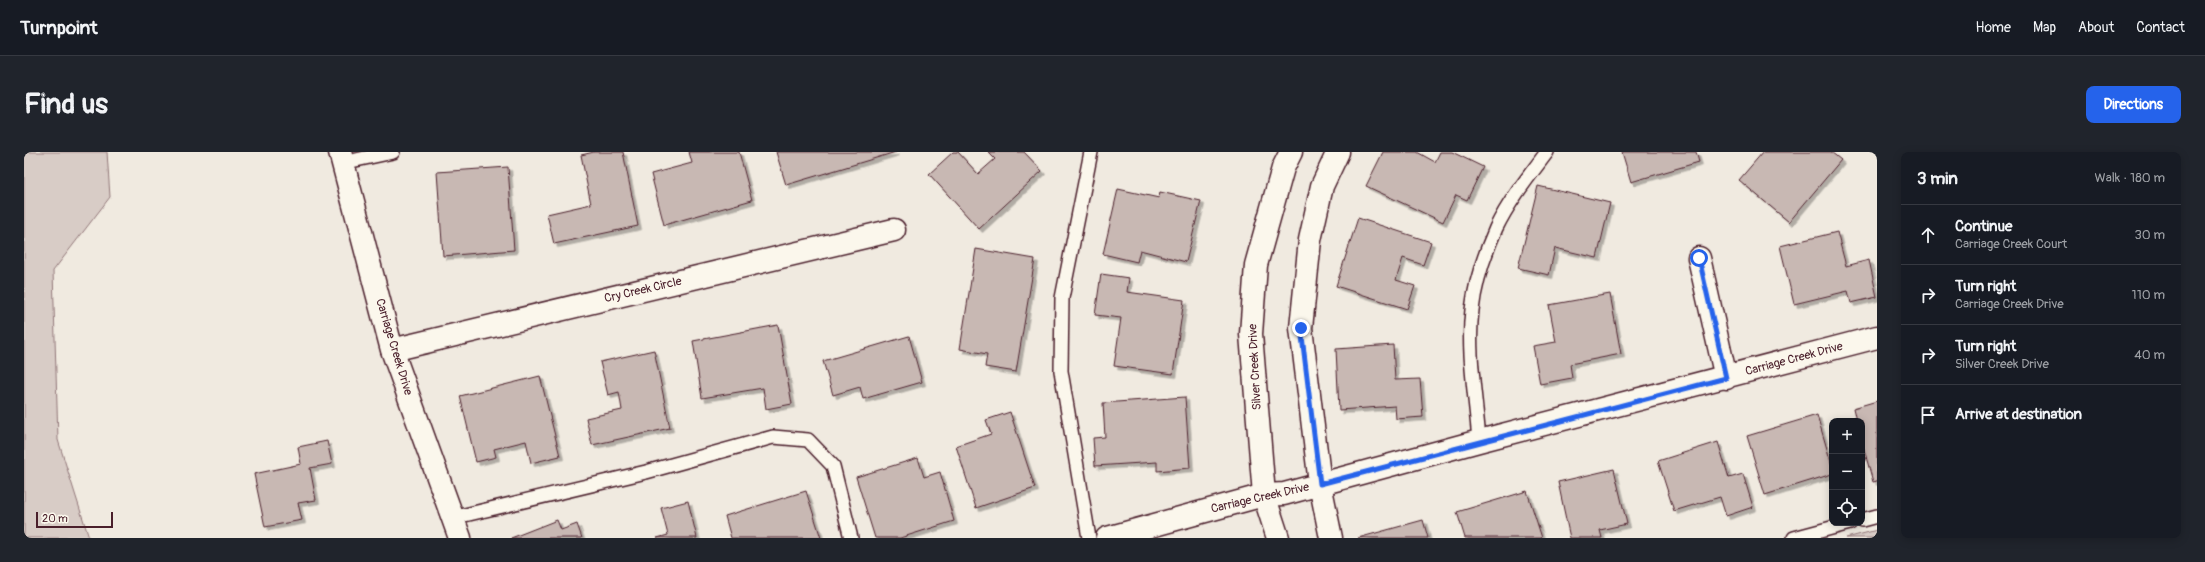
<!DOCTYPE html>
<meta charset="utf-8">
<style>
:root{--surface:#171b24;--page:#20242c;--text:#f1f3f6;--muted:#9ea1a6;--line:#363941;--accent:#2563eb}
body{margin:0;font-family:Pangolin,sans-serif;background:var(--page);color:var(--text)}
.controls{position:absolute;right:12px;bottom:12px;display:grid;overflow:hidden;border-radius:8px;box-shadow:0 2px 10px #0003}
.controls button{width:36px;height:36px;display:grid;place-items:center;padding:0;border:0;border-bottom:1px solid var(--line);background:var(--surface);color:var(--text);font:20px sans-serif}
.scale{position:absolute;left:12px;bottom:10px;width:77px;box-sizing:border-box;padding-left:4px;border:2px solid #4a1f2b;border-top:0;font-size:11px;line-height:14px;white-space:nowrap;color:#4a1f2b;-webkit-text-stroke:3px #fbf7ec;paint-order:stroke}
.stop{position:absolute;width:12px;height:12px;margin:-9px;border:3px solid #2563eb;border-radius:50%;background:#fff}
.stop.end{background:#2563eb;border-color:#fff;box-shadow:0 1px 4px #0008}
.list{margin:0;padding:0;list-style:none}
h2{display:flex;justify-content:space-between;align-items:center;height:52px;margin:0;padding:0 16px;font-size:17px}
h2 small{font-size:13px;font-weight:400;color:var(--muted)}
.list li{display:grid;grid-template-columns:26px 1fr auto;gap:12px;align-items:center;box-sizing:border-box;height:60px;padding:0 16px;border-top:1px solid var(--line)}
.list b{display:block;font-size:15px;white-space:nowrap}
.list p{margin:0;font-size:13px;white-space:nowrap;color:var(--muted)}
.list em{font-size:13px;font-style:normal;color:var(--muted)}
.icon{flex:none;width:22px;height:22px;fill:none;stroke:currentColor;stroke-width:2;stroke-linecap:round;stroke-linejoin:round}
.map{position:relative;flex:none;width:1853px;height:386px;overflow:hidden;border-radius:8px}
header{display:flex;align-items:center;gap:24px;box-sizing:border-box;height:56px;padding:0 20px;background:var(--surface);border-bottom:1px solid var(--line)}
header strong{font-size:19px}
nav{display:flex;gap:22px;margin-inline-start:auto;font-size:14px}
.intro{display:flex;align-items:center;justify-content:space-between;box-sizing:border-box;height:96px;padding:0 24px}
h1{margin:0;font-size:28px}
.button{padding:10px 18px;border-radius:8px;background:var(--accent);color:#fff;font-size:14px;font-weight:700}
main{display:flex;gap:24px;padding:0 24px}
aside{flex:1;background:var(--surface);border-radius:8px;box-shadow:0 2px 10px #0003}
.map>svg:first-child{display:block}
</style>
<header>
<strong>Turnpoint</strong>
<nav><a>Home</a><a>Map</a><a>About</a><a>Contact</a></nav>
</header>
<div class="intro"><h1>Find us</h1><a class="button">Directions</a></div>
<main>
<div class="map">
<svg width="1853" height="386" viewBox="0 0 1853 386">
<defs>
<filter id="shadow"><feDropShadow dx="3.5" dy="3.5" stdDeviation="0" flood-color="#0004"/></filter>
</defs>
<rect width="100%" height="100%" fill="#f0eae0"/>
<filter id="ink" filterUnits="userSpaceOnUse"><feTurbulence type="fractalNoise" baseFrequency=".025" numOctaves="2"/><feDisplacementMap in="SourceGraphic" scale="8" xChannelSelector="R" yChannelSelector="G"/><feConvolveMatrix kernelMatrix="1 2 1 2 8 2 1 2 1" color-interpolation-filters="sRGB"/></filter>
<g filter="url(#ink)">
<path fill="#d8ccc6" stroke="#917678" d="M0,0H83L86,45L29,119L34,288L65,386H0Z
M1853,378V386H1822Z"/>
<path fill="#c8b8b3" stroke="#4a1f2b" filter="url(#shadow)" d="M570,0H599L614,74L530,92L523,62L567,52L557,3Z
M665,0H715L728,48L640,73L627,22L668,11Z
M752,0H872L762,33Z
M929,0H934L954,22L971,7L964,0H1000L1018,19L955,77L905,22Z
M1359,0H1393L1411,10L1416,0H1428L1459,15L1443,48L1432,43L1419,70L1342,34Z
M1598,0H1672L1675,10L1607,30Z
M1739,0H1807L1817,8L1765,70L1715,28Z
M484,15L490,98L419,104L413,20Z
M1514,34L1586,51L1573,106L1531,96L1525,123L1494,116Z
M1094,37L1135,46L1136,40L1177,49L1162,110L1116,98L1113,110L1079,102Z
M1334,66L1407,90L1399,113L1379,106L1372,128L1391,134L1383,157L1312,134Z
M1813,80L1822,114L1845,108L1853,145L1827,151L1824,139L1770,152L1756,94Z
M952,97L1011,107L992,220L961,215L963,202L936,197Z
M1077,122L1105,126L1103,140L1160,148L1149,222L1090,214L1097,166L1071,163Z
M1586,142L1597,202L1546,212L1548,226L1516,232L1509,194L1532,190L1525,153Z
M754,173L768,252L742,257L739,236L678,246L669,189Z
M885,184L898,230L839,247L836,235L809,243L799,209Z
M1369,193L1371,228L1396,227L1399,265L1372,267L1371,254L1315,258L1312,197Z
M630,198L646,276L568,293L562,266L598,258L595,240L584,243L576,210Z
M516,224L536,304L507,311L502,289L470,297L472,305L452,310L436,244Z
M1161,245L1166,316L1133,319V310L1071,314L1069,286L1081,285L1079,251Z
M1853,249V329L1849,330L1838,290V269H1832L1829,256Z
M986,260L1011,336L952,356L932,294L967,282L962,268Z
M1793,263L1808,314V322L1741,343L1723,284Z
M303,289L308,312L286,316L292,348L274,351L278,368L241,375L230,322L277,312L274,295Z
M1694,290L1705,326L1719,322L1729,355L1702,364L1696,345L1650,359L1634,309Z
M894,306L900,325L916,320L930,369L876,386H851L832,325Z
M1590,317L1603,372L1576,378L1578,386H1546L1534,330Z
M782,339L797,386H707L701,364Z
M1503,339L1518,386H1441L1433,360Z
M664,349L673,386H633L644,383L637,356Z
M533,368L537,378L553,372L558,386H487Z
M1399,368L1404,386H1334Z"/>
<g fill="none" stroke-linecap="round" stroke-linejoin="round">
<g stroke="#4a1f2b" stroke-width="16">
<path id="service" d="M318,11L369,0
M1455,289C1452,246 1443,200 1448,158C1451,130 1461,101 1472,76C1485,49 1505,24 1523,0
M428,366L622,320L749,285L784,288L809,314L827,386
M1838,368L1853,364
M1065,386L1037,219L1038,146L1067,0
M1770,386L1826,371"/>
</g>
<g stroke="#4a1f2b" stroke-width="25">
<path id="minor" d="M316,0L368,198L436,386
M1675,106L1702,226
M368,198L870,78
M1083,386L1240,343L1260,342L1455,289L1853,185"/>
</g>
<g stroke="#4a1f2b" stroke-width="25">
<path id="tertiary" d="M1254,386L1240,343L1227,182L1232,113L1259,16L1267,0
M1307,386L1296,332L1277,176L1286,88L1298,34L1314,0"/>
</g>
<use href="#service" stroke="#fbf7ec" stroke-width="13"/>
<use href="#minor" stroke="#fbf7ec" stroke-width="22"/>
<use href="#tertiary" stroke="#fbf7ec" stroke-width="22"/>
</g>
</g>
<g fill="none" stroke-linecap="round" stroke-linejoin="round" filter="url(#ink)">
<path stroke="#2563eb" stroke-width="5" d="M1277,176L1296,332L1702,226L1675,106"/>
</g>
<g text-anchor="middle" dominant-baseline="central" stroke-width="4" stroke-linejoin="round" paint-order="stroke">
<g font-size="12" fill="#4a1f2b" stroke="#fbf7ec">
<text transform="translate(619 138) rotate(-13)">Cry Creek Circle</text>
<text transform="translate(370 195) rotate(73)">Carriage Creek Drive</text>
<text transform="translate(1770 207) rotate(-15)">Carriage Creek Drive</text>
<text transform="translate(1231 215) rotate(-93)">Silver Creek Drive</text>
<text transform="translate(1236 346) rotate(-13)">Carriage Creek Drive</text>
</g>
</g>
</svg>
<div class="controls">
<button>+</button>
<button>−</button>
<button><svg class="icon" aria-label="locate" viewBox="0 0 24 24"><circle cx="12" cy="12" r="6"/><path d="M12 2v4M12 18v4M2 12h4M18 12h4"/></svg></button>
</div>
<div class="scale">20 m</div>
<div class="stop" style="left:1675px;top:106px"></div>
<div class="stop end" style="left:1277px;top:176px"></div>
</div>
<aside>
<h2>3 min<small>Walk · 180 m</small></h2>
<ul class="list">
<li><svg class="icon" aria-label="ahead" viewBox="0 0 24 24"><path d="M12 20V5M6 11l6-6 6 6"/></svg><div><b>Continue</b><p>Carriage Creek Court</p></div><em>30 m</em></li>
<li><svg class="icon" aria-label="right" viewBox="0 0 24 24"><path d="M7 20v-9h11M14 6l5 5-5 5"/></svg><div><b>Turn right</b><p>Carriage Creek Drive</p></div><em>110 m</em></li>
<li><svg class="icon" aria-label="right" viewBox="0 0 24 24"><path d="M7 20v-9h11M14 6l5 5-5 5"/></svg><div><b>Turn right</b><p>Silver Creek Drive</p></div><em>40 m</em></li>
<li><svg class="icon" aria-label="arrive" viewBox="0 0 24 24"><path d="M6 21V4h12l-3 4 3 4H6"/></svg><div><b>Arrive at destination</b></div></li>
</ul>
</aside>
</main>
